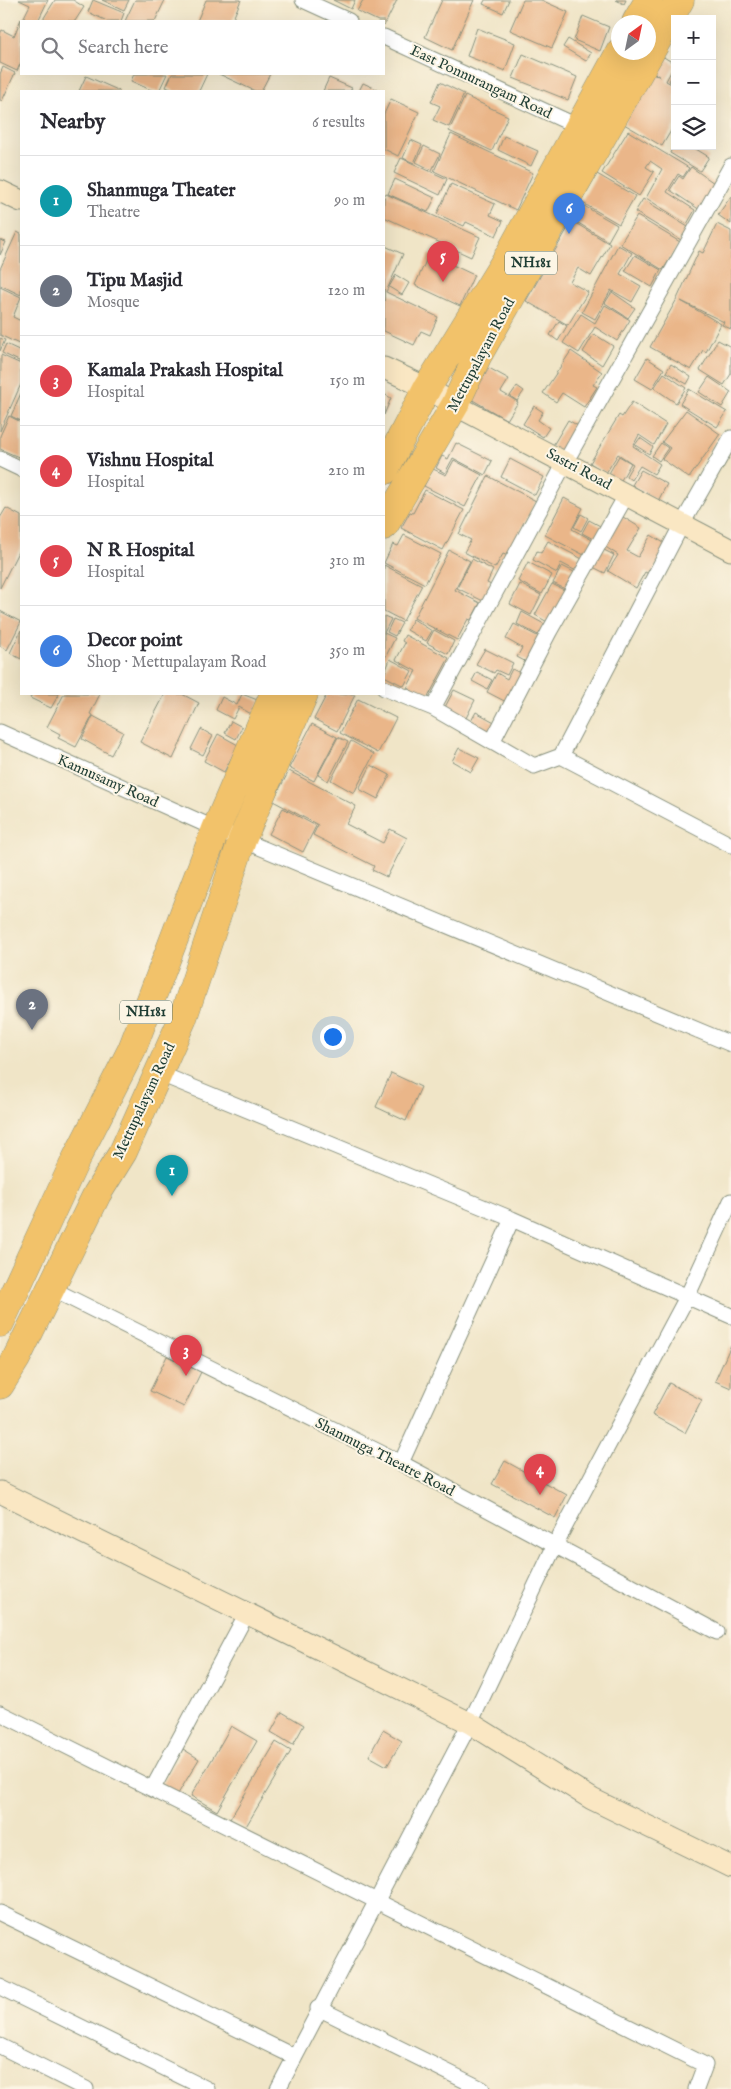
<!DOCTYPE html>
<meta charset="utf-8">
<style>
:root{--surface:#fff;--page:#f7f7f7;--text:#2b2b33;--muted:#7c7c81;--line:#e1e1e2;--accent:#2563eb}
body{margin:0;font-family:"IM FELL English",serif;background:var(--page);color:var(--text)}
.controls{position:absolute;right:15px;top:15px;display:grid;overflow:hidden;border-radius:0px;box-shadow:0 5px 20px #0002}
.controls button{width:45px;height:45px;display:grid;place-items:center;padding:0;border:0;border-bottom:1px solid var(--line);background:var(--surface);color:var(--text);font:25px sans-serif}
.compass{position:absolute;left:611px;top:15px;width:45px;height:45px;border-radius:50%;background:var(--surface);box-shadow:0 5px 20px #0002;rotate:33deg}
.you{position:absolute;left:332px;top:1036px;width:18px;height:18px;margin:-12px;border:4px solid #fff;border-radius:50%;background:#1a73e8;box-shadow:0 0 0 8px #1a73e833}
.badge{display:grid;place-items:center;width:32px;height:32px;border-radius:50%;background:var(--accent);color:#fff;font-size:16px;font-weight:700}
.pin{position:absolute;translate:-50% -41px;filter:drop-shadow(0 1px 2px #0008)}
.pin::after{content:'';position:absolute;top:26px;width:18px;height:15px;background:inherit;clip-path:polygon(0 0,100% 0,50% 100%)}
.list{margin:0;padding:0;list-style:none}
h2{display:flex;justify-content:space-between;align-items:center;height:65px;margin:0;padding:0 20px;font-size:21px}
h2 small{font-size:16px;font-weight:400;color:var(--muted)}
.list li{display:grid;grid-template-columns:32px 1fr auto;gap:15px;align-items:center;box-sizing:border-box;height:90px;padding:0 20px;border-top:1px solid var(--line)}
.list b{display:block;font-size:19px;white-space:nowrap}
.list p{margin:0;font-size:16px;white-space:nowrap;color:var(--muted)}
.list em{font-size:16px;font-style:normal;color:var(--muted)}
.icon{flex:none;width:28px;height:28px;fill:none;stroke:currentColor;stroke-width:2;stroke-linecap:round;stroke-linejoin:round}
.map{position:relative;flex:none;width:731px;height:2089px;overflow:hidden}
.search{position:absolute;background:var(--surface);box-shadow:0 5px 20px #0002;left:20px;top:20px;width:365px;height:55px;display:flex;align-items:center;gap:12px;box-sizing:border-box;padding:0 18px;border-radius:0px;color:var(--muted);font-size:19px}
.panel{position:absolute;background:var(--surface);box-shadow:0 5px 20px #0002;left:20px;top:90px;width:365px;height:605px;border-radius:0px}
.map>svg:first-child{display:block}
</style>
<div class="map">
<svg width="731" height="2089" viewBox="0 0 731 2089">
<rect width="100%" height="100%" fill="#fcf5e5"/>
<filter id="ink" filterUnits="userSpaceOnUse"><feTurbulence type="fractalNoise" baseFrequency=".02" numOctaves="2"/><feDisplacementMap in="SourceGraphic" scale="10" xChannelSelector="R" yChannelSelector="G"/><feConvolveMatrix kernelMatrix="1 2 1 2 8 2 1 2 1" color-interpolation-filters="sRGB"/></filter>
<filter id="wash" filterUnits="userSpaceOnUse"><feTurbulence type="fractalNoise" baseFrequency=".0096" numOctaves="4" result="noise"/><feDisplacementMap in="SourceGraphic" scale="20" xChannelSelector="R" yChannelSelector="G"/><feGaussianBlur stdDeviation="1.12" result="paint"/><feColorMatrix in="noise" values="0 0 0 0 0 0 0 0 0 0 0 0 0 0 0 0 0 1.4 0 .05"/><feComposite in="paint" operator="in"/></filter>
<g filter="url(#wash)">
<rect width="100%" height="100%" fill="#f0e5c7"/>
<g id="blocks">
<path fill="#eab689" d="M19,0H48L38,21H22L30,5Z
M55,0H73L84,7L75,21H42Z
M93,0L124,13L121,21H107L88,12Z
M102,0H129L124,10Z
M135,0H165L155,21H125Z
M206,0H241L232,21H197Z
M333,0H355L351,9Z
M363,0H397L384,26V21H378L357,11Z
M442,0H474L452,50L425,37Z
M485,0H509L503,13L483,4Z
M523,0H541L568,12L552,48L510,30Z
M616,0H626L624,4Z
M583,16L609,27L600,51L574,40Z
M21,19V62L17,71L0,63V34L2,30L14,36Z
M477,28L515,43L505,71L467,56Z
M568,39L591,53L586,61L563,47Z
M523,54L577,77L568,100L513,78Z
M662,56L675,64L666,81L675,86V124L662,146L624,124L653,73L660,77L653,72Z
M3,67L15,73L2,101L0,100V74Z
M675,69V84L669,81Z
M134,74H167L159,91H153L131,81Z
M172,74H207L199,91H175L166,87Z
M219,74H270L261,91H255Z
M86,76L120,91H79Z
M329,78L352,88L350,91H323Z
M440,82L464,94L449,127L433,120L440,106L431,102Z
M363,83L381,91H359Z
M465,96L508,116L492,151L449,131Z
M391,99L419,112L398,156L384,149V114Z
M628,131L689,168L683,177L678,174L667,192L695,210L687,224L646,198L662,169L650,161L646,167L654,172L639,196L602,173Z
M451,134L533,173L516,210L434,171Z
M504,136L538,151L531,166L498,150Z
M411,140L422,145L414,163L403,158Z
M424,146L440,154L432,170L416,162Z
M673,146H691L709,157L700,171L670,153Z
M401,158L447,179L440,195L394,173Z
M691,167L717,185L700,210L670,190L679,176L683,179Z
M597,174L635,196L619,224L581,202Z
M395,179L435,198L428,212L388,194Z
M451,184L495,204L490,215L503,221L496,236L466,222L464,226L437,214Z
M386,194L480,237L471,257L384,217V199Z
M731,196V224L718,215Z
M643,199L688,227L681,240L635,212Z
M579,203L617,225L608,241L570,218Z
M637,216L680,242L663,270L620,244Z
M572,221L610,244L591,276L578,268L570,282L588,292L568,325L526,301Z
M717,224L731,231V329L722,325L724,322L681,301L721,324L706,352L703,350L691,370L650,347L677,299L699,251L703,253Z
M17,232L21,234V295L0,285V269Z
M0,240L6,242L0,255Z
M618,245L632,253L620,274L641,286L632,302L611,290L595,319L582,312Z
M385,246L403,254L386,292L438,317L430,335L421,331L414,345L384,331Z
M429,254L474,275L460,306L415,285Z
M635,255L661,270L652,287L625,271Z
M396,275L409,283L402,295L389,287Z
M0,287L21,297L13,317L21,321V345L0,335Z
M612,292L635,308L628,318L605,303Z
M605,305L630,320L617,341L595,327L579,353L563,343L581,314L595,323Z
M559,321L567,326L558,341L550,335Z
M594,334L613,346L602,365L583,352Z
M0,338L5,340L0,351Z
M718,340L731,347V374L724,385L700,370Z
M6,344L21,351V362L2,353Z
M571,351L602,372L593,385L597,387L584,407L562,393L556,402L543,393Z
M1,355L21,364V384L0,431Z
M647,358L664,369L652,389L635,379Z
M671,364L691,377L687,384L666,372Z
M489,368L509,379L501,392L518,402L507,420L471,399Z
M664,373L686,388L676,403L654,388Z
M709,377L731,392L722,407L699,392Z
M517,386L524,391L517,401L510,396Z
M689,389L727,412L717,427L680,404Z
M21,393V421L11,416Z
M384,394L391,398L384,415Z
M632,402L666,424L654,445L639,435L633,446L660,464L654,474L640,466L631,480L626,476L633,464L618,454L606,473L590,463L619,415L622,417Z
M534,406L543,412L538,420L549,428L543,437L523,424Z
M686,410L720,434L689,478L662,459L670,448L662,442Z
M9,416L21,422V458L0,449V436Z
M568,420L580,427L564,453L552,447Z
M640,438L653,447L649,454L635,445Z
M456,443L492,461L485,475L453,458L445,473L436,468L442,456L448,459Z
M661,443L668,448L659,461L652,456Z
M619,456L631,463L620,482L608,475Z
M510,459L544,477L535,495L501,477Z
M454,460L482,475L465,507L424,486L433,469L446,475Z
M641,470L667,484L658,501L632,485Z
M488,476L536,501L508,556L503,554L495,568L464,552L471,540L459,534Z
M425,490L464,510L443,550L401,528L410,512L413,513Z
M564,498L583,508L572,529L596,542L588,557L545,535Z
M6,508L21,516V546L0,588V518Z
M581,514L588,518L581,531L574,527Z
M618,514L641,528L627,551L638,557L651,535L669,546L651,575L645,572L636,588L608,571L618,555L601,544Z
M589,520L604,528L597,541L582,533Z
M404,535L441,554L425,584L384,563L393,544L398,546Z
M548,541L586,561L580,573L561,563L557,573L533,560L537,551L541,553Z
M600,548L614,555L605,573L591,566Z
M449,550L470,561L455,590L480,603L471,620L468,619L457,640L414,618Z
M472,559L493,570L487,583L493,586L485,602L457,588Z
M528,562L552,575L542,594L518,581Z
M384,565L422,585L403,621L384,611Z
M562,566L578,574L569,591L553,583Z
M520,584L541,595L531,615L510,604Z
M552,584L568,592L551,624L535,615Z
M0,611L21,622L7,650L0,646Z
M522,612L546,625L540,636L517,624Z
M384,616L391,619L384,633L395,638L384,660Z
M393,619L402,623L395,636L387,632Z
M413,619L432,631L426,641L407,630Z
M514,624L543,639L530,664L517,657L522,648L506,639Z
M21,630V659L10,653Z
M434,630L454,641L448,654L427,643Z
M405,635L449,658L427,699L407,688L416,671L396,660L405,643L402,641Z
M485,649L513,663L507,675L496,670L494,673L476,664Z
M390,659L412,671L404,686L384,676Z
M512,669L524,675L510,704L487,692L497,673L507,679Z
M477,672L492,680L487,689L472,681Z
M454,690L475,700L465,720L444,709Z
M32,694H59L51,708L30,698Z
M64,694H100L90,714L93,715L76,747L58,738L60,734L47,727Z
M165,694H182L199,703L173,759L140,742Z
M242,694L260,701L253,715L239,707L233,719L216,710L222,697L237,705Z
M327,694L355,695L337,731L314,719Z
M358,699L396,718L378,753L340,733Z
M476,712L498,724L493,735L470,723Z
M93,716L123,732L111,755L82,739Z
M231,721L242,727L236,739L225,733Z
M312,724L337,737L314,781L289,768Z
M201,729L213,736L203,755L191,749Z
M218,734L238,745L224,772L204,761Z
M338,737L348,742L328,781L318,775Z
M351,741L374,754L354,793L331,780Z
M459,748L479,758L471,772L452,761Z
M371,765L390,775L378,799L359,789Z
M289,771L356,806L346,824L383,843L390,829L407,838L387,877L372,870L374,866L313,835L318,825L273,801Z
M283,808L316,826L303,852L269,834Z
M391,1073L421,1087L406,1121L376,1107Z
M731,1345V1388L715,1381Z
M167,1356L201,1372L184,1407L150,1391Z
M669,1383L702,1400L685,1433L652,1415Z
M505,1461L567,1495L555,1518L492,1484Z
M282,1712L304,1725L293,1745L271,1732Z
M231,1726L257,1741L217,1811L191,1796Z
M383,1730L402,1741L387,1766L369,1756Z
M276,1742L291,1751L245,1828L230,1819Z
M183,1749L199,1759L178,1794L162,1785Z"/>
</g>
</g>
<g filter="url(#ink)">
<use href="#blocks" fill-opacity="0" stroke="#88917e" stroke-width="1"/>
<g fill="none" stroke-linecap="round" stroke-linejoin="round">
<g stroke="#88917e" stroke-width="17">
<path id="street" d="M303,0L349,21
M384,37L579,127
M0,459L21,469
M384,688L433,708L534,766L561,756L731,845
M433,708L566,461L731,166
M0,732L216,829L731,1044
M492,742L549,632L627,494
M561,756L682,524L731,438
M158,1073L512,1219L731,1316
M50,1288L401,1463L717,1632
M401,1463L512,1219
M0,1713L705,2065L696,2089
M153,1788L247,1613
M0,1913L293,2056
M0,1987L207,2089
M318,2008L482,2089
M0,2046L86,2089
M278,2089L470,1723L555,1545L687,1297L731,1201"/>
</g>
<g stroke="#88917e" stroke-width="23">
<path id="secondary" d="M0,191L21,201
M384,368L427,388L455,405L731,550
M0,1492L470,1723L592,1799L731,1867"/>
</g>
<g stroke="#88917e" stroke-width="29">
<path id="highway" d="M636,22L649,0
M384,471L427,388L509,255L620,52
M384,526L455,405L478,355L680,0
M0,1323L76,1159L132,1049L216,829L274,694
M0,1385L16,1359L97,1194L123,1152L183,1018L242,840L304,694"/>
</g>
<use href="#street" stroke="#fff" stroke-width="15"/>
<use href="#secondary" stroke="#fae7c3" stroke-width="21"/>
<use href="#highway" stroke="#f2c26a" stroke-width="28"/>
</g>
</g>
<g text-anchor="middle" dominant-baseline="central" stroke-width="4" stroke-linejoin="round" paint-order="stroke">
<g fill="#fcf5e5" stroke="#617469" stroke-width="1">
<rect x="505" y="251.5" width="52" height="23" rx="4"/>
<rect x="120" y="1000.5" width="52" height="23" rx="4"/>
</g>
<g font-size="14" font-weight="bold" fill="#1f3d34">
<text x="531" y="263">NH181</text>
<text x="146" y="1012">NH181</text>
</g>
<g font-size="15" fill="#1f3d34" stroke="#fcf5e5">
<text transform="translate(481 82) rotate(25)">East Ponnurangam Road</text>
<text transform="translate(481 355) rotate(-62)">Mettupalayam Road</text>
<text transform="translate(579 469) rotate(28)">Sastri Road</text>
<text transform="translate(108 781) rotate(24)">Kannusamy Road</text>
<text transform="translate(144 1101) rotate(-65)">Mettupalayam Road</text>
<text transform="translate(385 1457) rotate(27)">Shanmuga Theatre Road</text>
</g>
</g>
</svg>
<div class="controls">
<button>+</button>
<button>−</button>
<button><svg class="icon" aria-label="layers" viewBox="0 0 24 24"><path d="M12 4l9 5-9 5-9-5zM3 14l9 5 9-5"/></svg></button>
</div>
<svg class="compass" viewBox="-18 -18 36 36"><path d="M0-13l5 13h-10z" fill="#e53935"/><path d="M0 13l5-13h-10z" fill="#7c7c81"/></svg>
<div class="you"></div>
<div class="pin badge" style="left:172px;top:1196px;background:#0f9aa8">1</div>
<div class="pin badge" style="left:32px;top:1030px;background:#6b7280">2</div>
<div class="pin badge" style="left:186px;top:1376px;background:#e0444e">3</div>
<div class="pin badge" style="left:540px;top:1495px;background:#e0444e">4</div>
<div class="pin badge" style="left:443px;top:282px;background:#e0444e">5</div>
<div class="pin badge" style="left:569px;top:234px;background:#3f7fe0">6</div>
<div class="search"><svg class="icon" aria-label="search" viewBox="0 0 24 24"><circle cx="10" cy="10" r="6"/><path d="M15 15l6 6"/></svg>Search here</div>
<section class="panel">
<h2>Nearby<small>6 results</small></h2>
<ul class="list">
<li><span class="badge" style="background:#0f9aa8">1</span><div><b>Shanmuga Theater</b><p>Theatre</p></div><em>90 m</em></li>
<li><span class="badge" style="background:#6b7280">2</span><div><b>Tipu Masjid</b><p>Mosque</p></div><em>120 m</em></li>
<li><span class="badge" style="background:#e0444e">3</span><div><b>Kamala Prakash Hospital</b><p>Hospital</p></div><em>150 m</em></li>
<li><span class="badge" style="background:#e0444e">4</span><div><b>Vishnu Hospital</b><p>Hospital</p></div><em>210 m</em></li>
<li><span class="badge" style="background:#e0444e">5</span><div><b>N R Hospital</b><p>Hospital</p></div><em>310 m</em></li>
<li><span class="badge" style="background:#3f7fe0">6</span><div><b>Decor point</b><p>Shop · Mettupalayam Road</p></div><em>350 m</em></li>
</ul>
</section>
</div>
